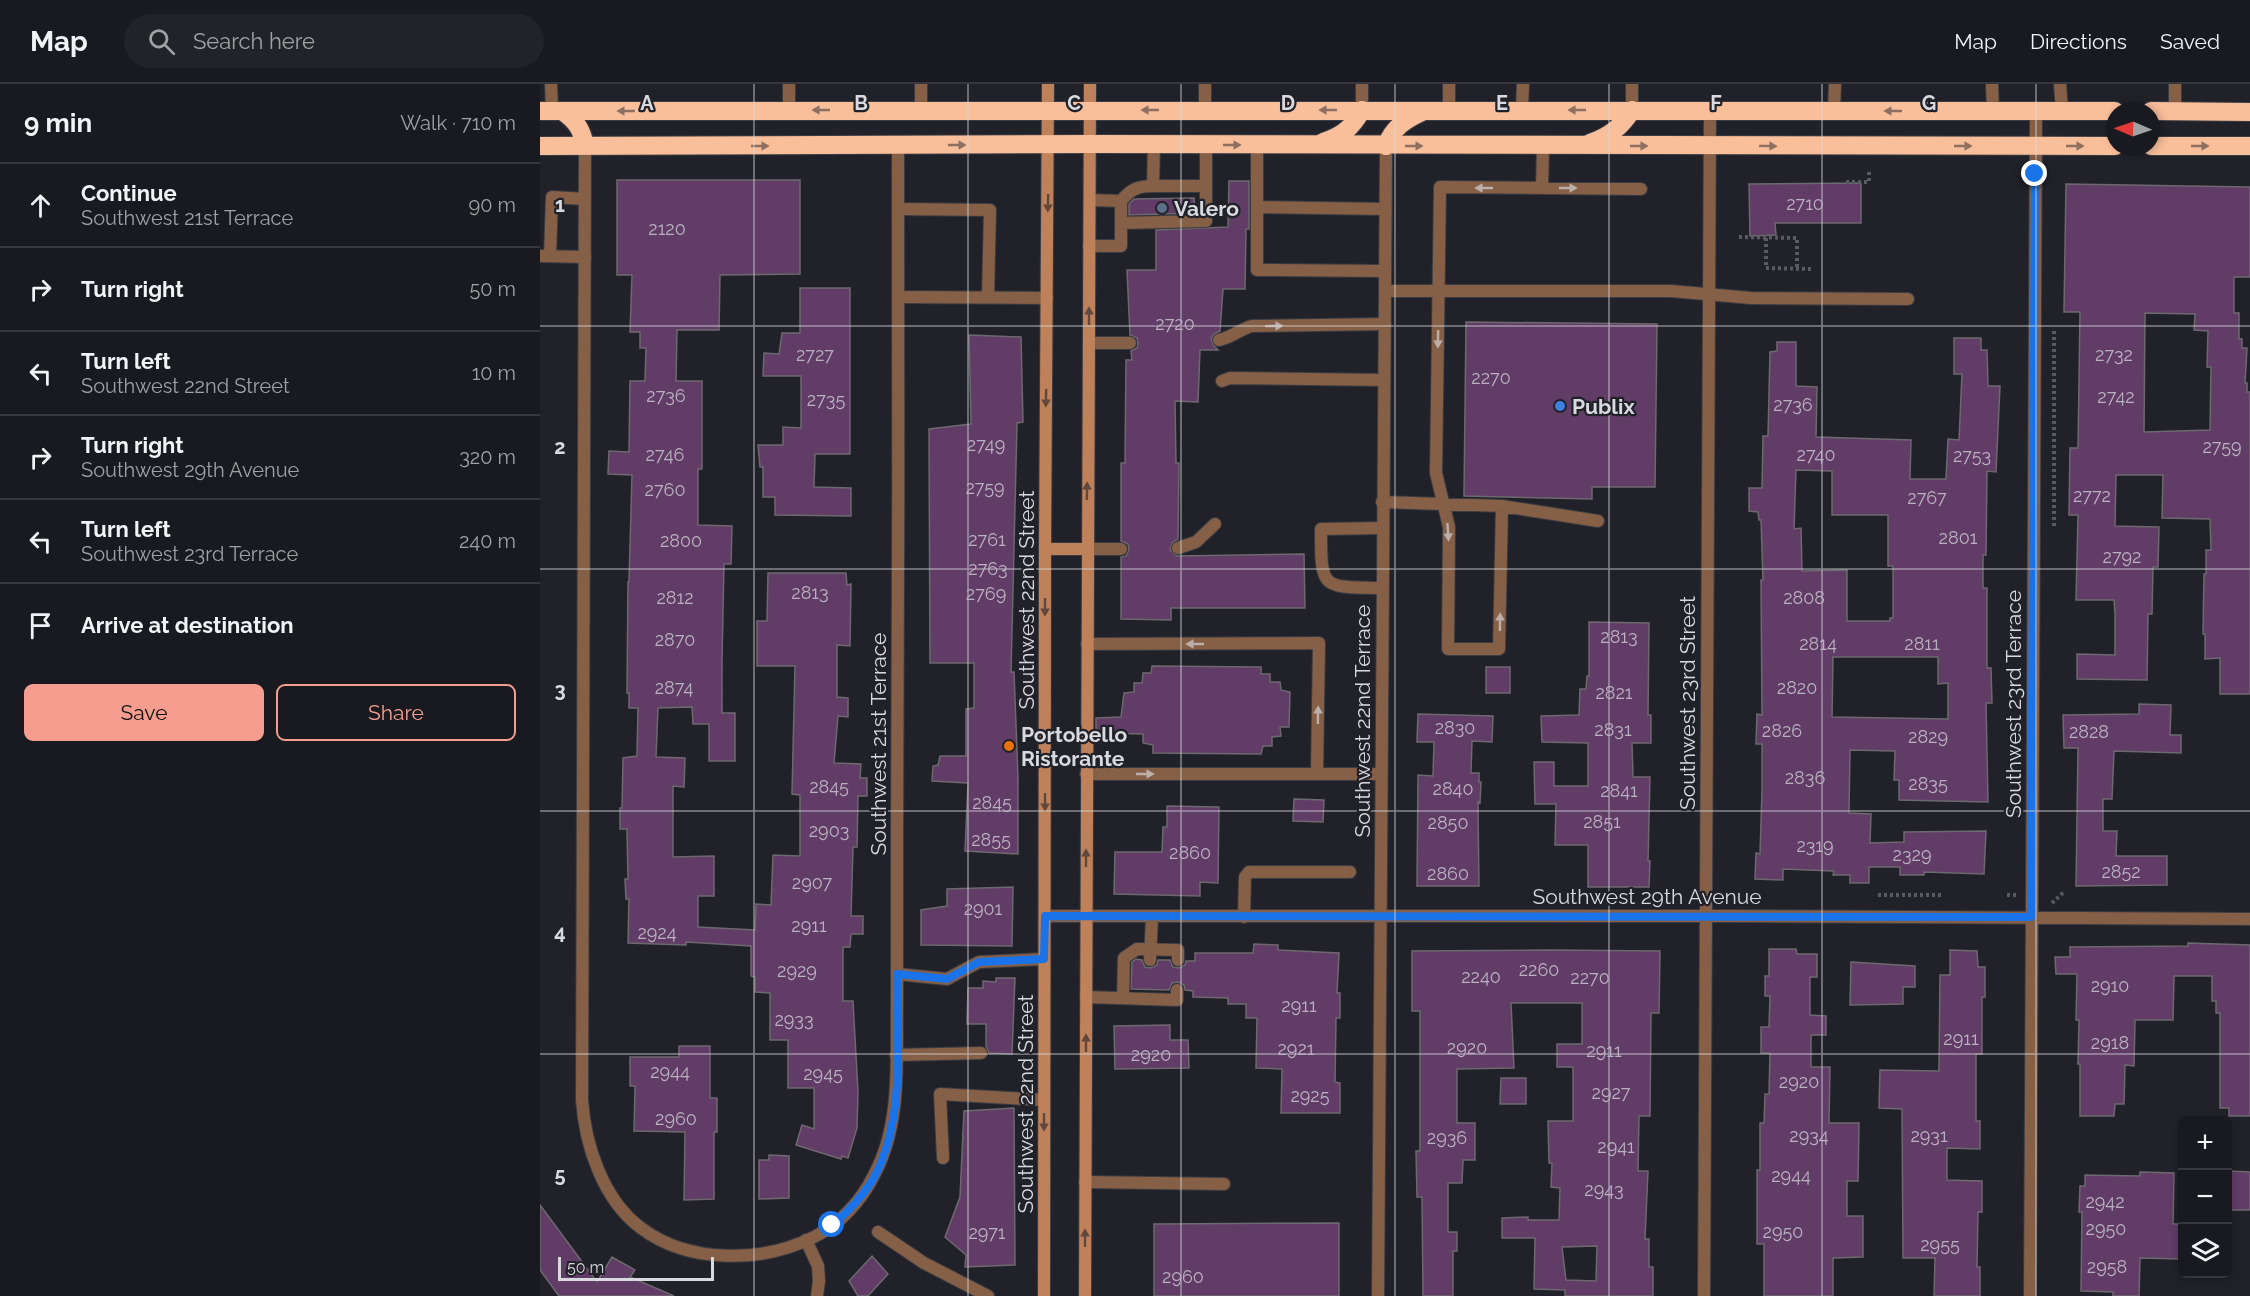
<!DOCTYPE html>
<meta charset="utf-8">
<style>
:root{--surface:#191a1f;--page:#222328;--text:#f1f3f6;--muted:#9fa1a4;--line:#37383d;--accent:#f59d8f}
body{margin:0;font-family:Raleway,sans-serif;background:var(--page);color:var(--text)}
.controls{position:absolute;right:18px;bottom:18px;display:grid;overflow:hidden;border-radius:9px;box-shadow:0 3px 9px #0003}
.controls button{width:54px;height:54px;display:grid;place-items:center;padding:0;border:0;border-bottom:2px solid var(--line);background:var(--surface);color:var(--text);font:30px sans-serif}
.compass{position:absolute;left:1566px;top:18px;width:54px;height:54px;border-radius:50%;background:var(--surface);box-shadow:0 3px 9px #0003;rotate:272deg}
.scale{position:absolute;left:18px;bottom:15px;width:156px;box-sizing:border-box;padding-left:6px;border:3px solid #d9dadf;border-top:0;font-size:16px;line-height:21px;white-space:nowrap;color:#d9dadf;-webkit-text-stroke:4px #212229;paint-order:stroke}
.stop{position:absolute;width:18px;height:18px;margin:-14px;border:4px solid #1a73e8;border-radius:50%;background:#fff}
.stop.end{background:#1a73e8;border-color:#fff;box-shadow:0 2px 6px #0008}
.list{margin:0;padding:0;list-style:none}
h2{display:flex;justify-content:space-between;align-items:center;height:78px;margin:0;padding:0 24px;font-size:26px}
h2 small{font-size:20px;font-weight:400;color:var(--muted)}
.list li{display:grid;grid-template-columns:39px 1fr auto;gap:18px;align-items:center;box-sizing:border-box;height:84px;padding:0 24px;border-top:2px solid var(--line)}
.list b{display:block;font-size:22px;white-space:nowrap}
.list p{margin:0;font-size:20px;white-space:nowrap;color:var(--muted)}
.list em{font-size:20px;font-style:normal;color:var(--muted)}
.actions{display:flex;gap:12px;padding:18px 24px}
.actions a{flex:1;padding:14px 0;border:2px solid var(--accent);border-radius:9px;text-align:center;font-size:21px;color:var(--accent)}
.actions .main{background:var(--accent);color:#111}
.icon{flex:none;width:33px;height:33px;fill:none;stroke:currentColor;stroke-width:2;stroke-linecap:round;stroke-linejoin:round}
.map{position:relative;flex:none;width:1710px;height:1212px;overflow:hidden}
header{display:flex;align-items:center;gap:36px;box-sizing:border-box;height:84px;padding:0 30px;background:var(--surface);border-bottom:2px solid var(--line)}
header strong{font-size:28px}
nav{display:flex;gap:33px;margin-inline-start:auto;font-size:21px}
.search{width:420px;height:54px;background:var(--page);display:flex;align-items:center;gap:15px;box-sizing:border-box;padding:0 21px;border-radius:33px;color:var(--muted);font-size:22px}
main{display:flex}
aside{flex:1;background:var(--surface)}
.map>svg:first-child{display:block}
</style>
<header>
<strong>Map</strong>
<div class="search"><svg class="icon" aria-label="search" viewBox="0 0 24 24"><circle cx="10" cy="10" r="6"/><path d="M15 15l6 6"/></svg>Search here</div>
<nav><a>Map</a><a>Directions</a><a>Saved</a></nav>
</header>
<main>
<aside>
<h2>9 min<small>Walk · 710 m</small></h2>
<ul class="list">
<li><svg class="icon" aria-label="ahead" viewBox="0 0 24 24"><path d="M12 20V5M6 11l6-6 6 6"/></svg><div><b>Continue</b><p>Southwest 21st Terrace</p></div><em>90 m</em></li>
<li><svg class="icon" aria-label="right" viewBox="0 0 24 24"><path d="M7 20v-9h11M14 6l5 5-5 5"/></svg><div><b>Turn right</b></div><em>50 m</em></li>
<li><svg class="icon" aria-label="left" viewBox="0 0 24 24"><path d="M17 20v-9H6M10 6l-5 5 5 5"/></svg><div><b>Turn left</b><p>Southwest 22nd Street</p></div><em>10 m</em></li>
<li><svg class="icon" aria-label="right" viewBox="0 0 24 24"><path d="M7 20v-9h11M14 6l5 5-5 5"/></svg><div><b>Turn right</b><p>Southwest 29th Avenue</p></div><em>320 m</em></li>
<li><svg class="icon" aria-label="left" viewBox="0 0 24 24"><path d="M17 20v-9H6M10 6l-5 5 5 5"/></svg><div><b>Turn left</b><p>Southwest 23rd Terrace</p></div><em>240 m</em></li>
<li><svg class="icon" aria-label="arrive" viewBox="0 0 24 24"><path d="M6 21V4h12l-3 4 3 4H6"/></svg><div><b>Arrive at destination</b></div></li>
</ul>
<div class="actions"><a class="main">Save</a><a>Share</a></div>
</aside>
<div class="map">
<svg width="1710" height="1212" viewBox="0 0 1710 1212">
<rect width="100%" height="100%" fill="#212229"/>
<path fill="#603c66" stroke="#6e686f" stroke-width="1.5" fill-rule="evenodd" d="M77,96H260V190L180,191L179,246H137L136,297H162V385H158V441L192,442L191,480H184L182,576V629H195V677H169V640H153L152,623L118,624L116,673L145,674L144,703L133,702V773L174,772V812H158V843L215,846L216,820L231,821L233,771L260,772V711L252,710L255,582H217V537H227L228,489H306L307,501L311,500L310,562L297,561V613L308,614V633L298,632L294,679L321,680L320,694H327V712H318L317,763H313L311,832H323V850H311L310,863H303V917H313L318,1008L317,1044L308,1074L302,1072L301,1075L256,1061L262,1041L274,1045V1004H248V956H230V909L215,908V893L211,892V862L146,858V861L88,859L89,815H86L85,795H88L87,745H80V724H82L83,674L97,672L98,624H89V609H87L88,498H89L92,391L68,390L69,367L89,368L90,297H105L106,264H100V248H90L92,191H77Z
M689,97H709V145H706L705,205H683L680,247L674,250L671,254L673,261L678,266H660L658,318L635,317L636,379H639L638,455L632,459L630,466L637,472L764,470L765,524H631V536L581,535V473L586,472L589,466L588,460L581,457V379H585L586,276H592L591,267L597,264L598,260L597,254L590,251L587,186H616V146L688,143Z
M1321,99V139H1235L1236,151L1210,152L1209,100Z
M1526,100L1710,103V193H1694V229H1699V255H1702V264H1707L1705,299H1707V308H1710V610H1680V574L1665,575V550H1663L1664,490H1666V466H1671L1670,435L1622,434L1623,391H1576L1575,442L1619,443L1618,483H1613L1612,530H1608L1607,596L1537,595V570L1575,571V530L1574,516H1536L1538,431H1529L1530,364H1538L1540,228H1524ZM1605,229L1655,230L1654,246L1668,247L1667,283H1671L1670,346L1604,348Z
M654,114L655,129L589,131V120L594,115Z
M260,204H310V370H275L274,403L311,404V432L235,431V413H223V383H220L218,361H243V343L261,344V292H223L224,269L239,270L242,249H260Z
M926,238L1117,240L1115,403H1052V415L924,412Z
M429,251L481,253L483,338L477,339L471,588H474L478,694V770L425,767L428,699L392,697L393,682L398,681L400,672H426V625L434,624V579H390L389,345L431,340Z
M1414,254H1441V266H1447L1448,302H1460L1456,388L1447,387L1446,471H1443V504H1447V584H1451L1452,619H1446L1448,718L1359,716V696H1354L1355,667L1310,666L1309,729L1331,730L1330,759L1364,758V748L1446,747L1444,790L1384,788V791H1360V783H1329V799H1310V791H1293L1294,787L1243,785V796L1215,795L1216,769L1220,770L1222,707V660H1216L1217,630L1222,631L1221,496H1223L1221,436H1219L1218,428L1209,427V404H1222L1223,352H1228L1230,268L1237,267V258H1256V302L1277,303L1276,353L1371,356L1370,395H1406L1408,355L1419,356L1422,290H1414ZM1256,386L1292,387V431H1348V482H1353V534H1350V537H1307V486L1262,487L1261,444L1254,445ZM1293,573H1398V600L1408,599V635L1292,633Z
M1049,538L1109,539L1108,631H1111V659H1092L1093,693H1110L1108,777H1110L1109,803H1048V761H1015L1016,720H995L994,678H1014V702H1048V659L1002,658L1001,632L1039,631L1040,605H1046L1047,592H1049Z
M612,582L721,583V590H730V598H740L741,606L750,608L749,643H740L741,652L732,653V662H723L721,670L613,669V661L603,659V650L556,649V634L581,633L584,609L594,608V599H602L603,589H611Z
M946,583H970V609H946Z
M1599,620L1631,621L1630,651H1641V669L1574,667L1572,715H1563V747H1577L1576,772H1627V801L1536,802L1538,664H1524L1523,631L1599,630Z
M878,630L953,632L952,658L932,657L931,689H939V698H941L940,719L938,718L939,802H877L878,691L893,692L894,658H877Z
M754,715L784,716L783,738L753,737Z
M627,722L679,723L678,799L660,798V812L574,810L575,768H622L623,743H627Z
M473,803L472,862L381,861V826L407,822V805Z
M1648,859L1710,861V1032H1689V1024H1680V929H1676V917H1672V892H1634L1633,936H1595L1594,982L1585,981L1584,1020H1575L1574,1032H1540V980H1538L1539,936H1536L1537,890H1516L1515,873H1530V863L1648,862Z
M714,860L738,861V866L799,869L797,909H800V934H796L795,998L800,999V1029H741L742,985L716,984L717,934H706V920H688V914L653,913V907L645,906L644,901L638,898L632,899L629,906L591,905L592,878L596,875L602,876L605,883L610,884L617,881L618,876H630L633,883L639,884L645,881L646,877H655V869H713Z
M1229,865H1256L1257,870H1277V893H1270V931L1286,932V951H1271V983H1290L1289,1039H1319L1318,1097H1307V1132H1323V1173L1293,1174V1212H1224V1160H1217V1086H1220V1039H1224L1225,1010H1229L1230,969H1221V943H1229L1230,912H1225V892H1229Z
M1011,866L1120,867L1119,929H1111L1110,1032H1099L1098,1087H1108L1105,1155H1109V1183H1113V1212H1025V1206L994,1205L995,1154H962V1134L988,1133V1136H1019L1020,1104L1011,1103L1012,1079H1009L1008,1037H1033V983H1017V960H1042V919H971L974,984L917,985V1039H935V1076H923L922,1099H908V1148H917V1167H913V1212H883L882,1113H877L876,1067H880V927H872V867ZM1057,1162L1056,1197L1026,1196L1022,1163Z
M1410,866L1437,867L1438,883H1445V913H1442V970H1436V1037H1440V1065L1407,1064V1096L1442,1097V1128H1438L1437,1183H1440V1212H1394L1395,1174H1363L1362,1025L1339,1024L1340,986L1399,987L1400,891H1410Z
M1311,878L1375,882V903H1363V920L1310,921Z
M456,894H475L472,970L449,969L446,962V940H427L428,904H443V897L456,898Z
M630,941V956H648L649,984L575,985L574,942Z
M139,962H170V1014H177V1048H174V1115L144,1116L145,1048L94,1047L95,1002H90V973H139Z
M961,994H986V1020H960Z
M474,1024L475,1181L425,1183L426,1171L405,1153L420,1113L424,1027Z
M229,1071L249,1072V1114L219,1115V1076H229Z
M1688,1087L1710,1088V1126H1688Z
M1600,1088L1634,1089L1633,1140H1642V1175L1600,1174L1599,1212H1573V1208L1541,1207L1542,1128H1539L1540,1102H1545V1091L1600,1092Z
M0,1121L57,1198L72,1173L95,1186L90,1193L134,1212H19L0,1186Z
M799,1139V1212H614V1140Z
M332,1172L348,1190L328,1212H318L309,1197Z"/>
<g fill="none" stroke-linecap="round" stroke-linejoin="round">
<g stroke="#3b3c42" stroke-width="14">
<path id="lane" d="M381,0V26
M1452,0L1453,27
M1520,0L1522,27
M665,26V0
M909,26V0
M982,26L983,0
M1294,27L1295,0
M614,60L613,102H666
M717,61V186L845,187
M1002,104L1003,62
M581,117C591,105 598,102 613,102
M717,123L845,125
M358,125L450,126L448,213
M581,139L666,137V61
M549,162H581V117L550,116
M0,172L45,173
M10,172L12,113L45,115
M845,207H1131L1211,214L1368,215
M358,213L507,214
M679,256C691,254 700,245 712,242L845,240
M549,259H590
M682,297L690,294L844,296
M842,418L962,422L1058,437
M962,422L959,565H908L909,443L896,389L900,103L1101,105
M638,464L656,458L675,440
M547,465H581
M842,504C781,503 781,506 781,445L842,444
M547,560L779,559L777,689
M546,690H841
M704,833L705,793L709,788H810
M610,876L612,833
M357,890L407,895L439,878L504,875
M546,913L637,916V906
M583,914L584,874L597,865L638,866V876
M356,971L441,969
M403,1074L400,1010L504,1016
M545,1098L684,1100
M338,1148L384,1179L448,1212
M266,1156L278,1182L279,1197L277,1212"/>
</g>
<g stroke="#3b3c42" stroke-width="14">
<path id="street" d="M11,0L12,27
M249,0V26
M822,0V26
M1092,0V26
M1635,28V0
M45,62L42,1016C45,1061 63,1116 101,1144C149,1180 222,1179 274,1153C300,1140 322,1116 334,1091C362,1039 356,977 357,920C357,867 357,813 357,760C358,527 359,295 358,62
M505,832H1191L1710,835
M838,1212L846,62
M1164,1212L1170,26
M1490,1212L1496,27"/>
</g>
<g stroke="#3b3c42" stroke-width="14">
<path id="secondary" d="M505,465H547
M504,1212L505,465L508,0
M545,1212L550,0"/>
</g>
<g stroke="#3b3c42" stroke-width="20">
<path id="highway" d="M0,27H1575
M22,27C36,37 42,45 45,62
M1611,27L1710,28
M783,58C802,52 812,44 822,26
M1050,59C1070,52 1081,43 1092,26
M0,62L550,60L1575,62
M846,62C853,43 866,35 884,27
M1611,62H1710"/>
</g>
<path stroke="#5a5b62" stroke-width="4" stroke-dasharray="3 3" stroke-linecap="butt" d="M1306,98H1329V88
M1199,153L1257,154V184
M1226,154V184L1271,185
M1514,442V246
M1338,811H1402
M1467,811H1478
M1512,819L1525,807"/>
<use href="#lane" stroke="#865f47" stroke-width="12"/>
<use href="#street" stroke="#865f47" stroke-width="12"/>
<use href="#secondary" stroke="#bf8159" stroke-width="12"/>
<use href="#highway" stroke="#f9be9a" stroke-width="18"/>
</g>
<defs><path id="oneway-solid" d="M-6-.8H1V-3.2L6.5 0L1 3.2V.8H-6Z" transform="scale(1.5)"/></defs>
<g fill="#8d7062">
<use href="#oneway-solid" transform="translate(281 26) rotate(180)"/>
<use href="#oneway-solid" transform="translate(610 26) rotate(-180)"/>
<use href="#oneway-solid" transform="translate(788 26) rotate(-180)"/>
<use href="#oneway-solid" transform="translate(1037 26) rotate(180)"/>
<use href="#oneway-solid" transform="translate(86 27) rotate(180)"/>
<use href="#oneway-solid" transform="translate(1353 27) rotate(-180)"/>
<use href="#oneway-solid" transform="translate(417 61)"/>
<use href="#oneway-solid" transform="translate(692 61)"/>
<use href="#oneway-solid" transform="translate(220 62)"/>
<use href="#oneway-solid" transform="translate(874 62)"/>
<use href="#oneway-solid" transform="translate(1099 62)"/>
<use href="#oneway-solid" transform="translate(1228 62) rotate(1)"/>
<use href="#oneway-solid" transform="translate(1423 62)"/>
<use href="#oneway-solid" transform="translate(1535 62)"/>
<use href="#oneway-solid" transform="translate(1660 62)"/>
</g>
<g fill="#bcafaa">
<use href="#oneway-solid" transform="translate(944 104) rotate(-180)"/>
<use href="#oneway-solid" transform="translate(1028 104)"/>
<use href="#oneway-solid" transform="translate(734 242) rotate(-1)"/>
<use href="#oneway-solid" transform="translate(898 255) rotate(91)"/>
<use href="#oneway-solid" transform="translate(908 448) rotate(86)"/>
<use href="#oneway-solid" transform="translate(960 538) rotate(-89)"/>
<use href="#oneway-solid" transform="translate(655 560) rotate(180)"/>
<use href="#oneway-solid" transform="translate(778 631) rotate(-89)"/>
<use href="#oneway-solid" transform="translate(605 690)"/>
</g>
<g fill="#60483c">
<use href="#oneway-solid" transform="translate(508 119) rotate(91)"/>
<use href="#oneway-solid" transform="translate(549 232) rotate(-90)"/>
<use href="#oneway-solid" transform="translate(506 314) rotate(91)"/>
<use href="#oneway-solid" transform="translate(547 407) rotate(-89)"/>
<use href="#oneway-solid" transform="translate(505 523) rotate(90)"/>
<use href="#oneway-solid" transform="translate(505 718) rotate(90)"/>
<use href="#oneway-solid" transform="translate(546 774) rotate(-90)"/>
<use href="#oneway-solid" transform="translate(546 959) rotate(-90)"/>
<use href="#oneway-solid" transform="translate(504 1038) rotate(90)"/>
<use href="#oneway-solid" transform="translate(545 1154) rotate(-90)"/>
</g>
<g fill="none" stroke-linecap="round" stroke-linejoin="round">
<path stroke="#1a73e8" stroke-width="8" d="M292,1141C308,1128 321,1114 332,1097C366,1039 357,955 357,890L407,895L439,878L504,875L505,832L1491,833L1495,90"/>
</g>
<path fill="none" stroke="#d9dadf" stroke-width="1.5" stroke-opacity="0.55" d="M214,0V1212M428,0V1212M641,0V1212M855,0V1212M1069,0V1212M1282,0V1212M1496,0V1212M0,242H1710M0,485H1710M0,727H1710M0,970H1710"/>
<circle fill="#5c6f8a" stroke="#212229" stroke-width="2" cx="622" cy="124" r="6"/>
<circle fill="#3f7fe0" stroke="#212229" stroke-width="2" cx="1020" cy="322" r="6"/>
<circle fill="#e8710a" stroke="#212229" stroke-width="2" cx="469" cy="662" r="6"/>
<g text-anchor="middle" dominant-baseline="central" stroke-width="4.5" stroke-linejoin="round" paint-order="stroke">
<g font-size="18" fill="#bbb2c1">
<text x="1265" y="119">2710</text>
<text x="127" y="144">2120</text>
<text x="635" y="239">2720</text>
<text x="275" y="270">2727</text>
<text x="1574" y="270">2732</text>
<text x="951" y="293">2270</text>
<text x="126" y="311">2736</text>
<text x="1576" y="312">2742</text>
<text x="286" y="315">2735</text>
<text x="1253" y="320">2736</text>
<text x="446" y="360">2749</text>
<text x="1682" y="362">2759</text>
<text x="125" y="370">2746</text>
<text x="1276" y="370">2740</text>
<text x="1432" y="371">2753</text>
<text x="445" y="403">2759</text>
<text x="125" y="405">2760</text>
<text x="1552" y="411">2772</text>
<text x="1387" y="413">2767</text>
<text x="1418" y="453">2801</text>
<text x="447" y="455">2761</text>
<text x="141" y="456">2800</text>
<text x="1582" y="472">2792</text>
<text x="448" y="484">2763</text>
<text x="270" y="508">2813</text>
<text x="446" y="509">2769</text>
<text x="135" y="513">2812</text>
<text x="1264" y="513">2808</text>
<text x="1079" y="552">2813</text>
<text x="135" y="555">2870</text>
<text x="1278" y="559">2814</text>
<text x="1382" y="559">2811</text>
<text x="134" y="603">2874</text>
<text x="1257" y="603">2820</text>
<text x="1074" y="608">2821</text>
<text x="915" y="643">2830</text>
<text x="1073" y="645">2831</text>
<text x="1242" y="646">2826</text>
<text x="1549" y="647">2828</text>
<text x="1388" y="652">2829</text>
<text x="1265" y="693">2836</text>
<text x="1388" y="699">2835</text>
<text x="289" y="702">2845</text>
<text x="913" y="704">2840</text>
<text x="1079" y="706">2841</text>
<text x="452" y="718">2845</text>
<text x="1062" y="737">2851</text>
<text x="908" y="738">2850</text>
<text x="289" y="746">2903</text>
<text x="451" y="755">2855</text>
<text x="1275" y="761">2319</text>
<text x="650" y="768">2860</text>
<text x="1372" y="770">2329</text>
<text x="1581" y="787">2852</text>
<text x="908" y="789">2860</text>
<text x="272" y="798">2907</text>
<text x="443" y="824">2901</text>
<text x="269" y="841">2911</text>
<text x="117" y="848">2924</text>
<text x="999" y="885">2260</text>
<text x="257" y="886">2929</text>
<text x="941" y="892">2240</text>
<text x="1050" y="893">2270</text>
<text x="1570" y="901">2910</text>
<text x="759" y="921">2911</text>
<text x="254" y="935">2933</text>
<text x="1421" y="954">2911</text>
<text x="1570" y="958">2918</text>
<text x="927" y="963">2920</text>
<text x="756" y="964">2921</text>
<text x="1064" y="966">2911</text>
<text x="611" y="970">2920</text>
<text x="130" y="987">2944</text>
<text x="283" y="989">2945</text>
<text x="1259" y="997">2920</text>
<text x="1071" y="1008">2927</text>
<text x="770" y="1011">2925</text>
<text x="136" y="1034">2960</text>
<text x="1269" y="1051">2934</text>
<text x="1389" y="1051">2931</text>
<text x="907" y="1053">2936</text>
<text x="1076" y="1062">2941</text>
<text x="1251" y="1091">2944</text>
<text x="1064" y="1105">2943</text>
<text x="1565" y="1117">2942</text>
<text x="1566" y="1144">2950</text>
<text x="1243" y="1147">2950</text>
<text x="447" y="1148">2971</text>
<text x="1400" y="1160">2955</text>
<text x="1567" y="1182">2958</text>
<text x="643" y="1192">2960</text>
</g>
<g font-size="21" font-weight="bold" fill="#d9dadf" stroke="#212229" text-anchor="start">
<text x="634" y="124">Valero</text>
<text x="1032" y="322">Publix</text>
<text x="481" y="650">Portobello<tspan x="481" dy="24">Ristorante</tspan></text>
</g>
<g font-size="21" fill="#d9dadf" stroke="#212229">
<text transform="translate(486 516) rotate(-90)">Southwest 22nd Street</text>
<text transform="translate(1147 619) rotate(-90)">Southwest 23rd Street</text>
<text transform="translate(1473 620) rotate(-90)">Southwest 23rd Terrace</text>
<text transform="translate(822 637) rotate(-90)">Southwest 22nd Terrace</text>
<text transform="translate(338 660) rotate(-90)">Southwest 21st Terrace</text>
<text x="1107" y="812">Southwest 29th Avenue</text>
<text transform="translate(485 1020) rotate(-90)">Southwest 22nd Street</text>
</g>
</g>
<g font-size="20" text-anchor="middle" font-weight="bold" fill="#d9dadf" stroke="#212229" stroke-width="4.5" stroke-linejoin="round" paint-order="stroke">
<text x="107" y="26">A</text>
<text x="321" y="26">B</text>
<text x="534" y="26">C</text>
<text x="748" y="26">D</text>
<text x="962" y="26">E</text>
<text x="1176" y="26">F</text>
<text x="1389" y="26">G</text>
<text x="20" y="128">1</text>
<text x="20" y="370">2</text>
<text x="20" y="613">3</text>
<text x="20" y="855">4</text>
<text x="20" y="1098">5</text>
</g>
</svg>
<div class="controls">
<button>+</button>
<button>−</button>
<button><svg class="icon" aria-label="layers" viewBox="0 0 24 24"><path d="M12 4l9 5-9 5-9-5zM3 14l9 5 9-5"/></svg></button>
</div>
<svg class="compass" viewBox="-18 -18 36 36"><path d="M0-13l5 13h-10z" fill="#e53935"/><path d="M0 13l5-13h-10z" fill="#9fa1a4"/></svg>
<div class="scale">50 m</div>
<div class="stop" style="left:292px;top:1141px"></div>
<div class="stop end" style="left:1495px;top:90px"></div>
</div>
</main>
